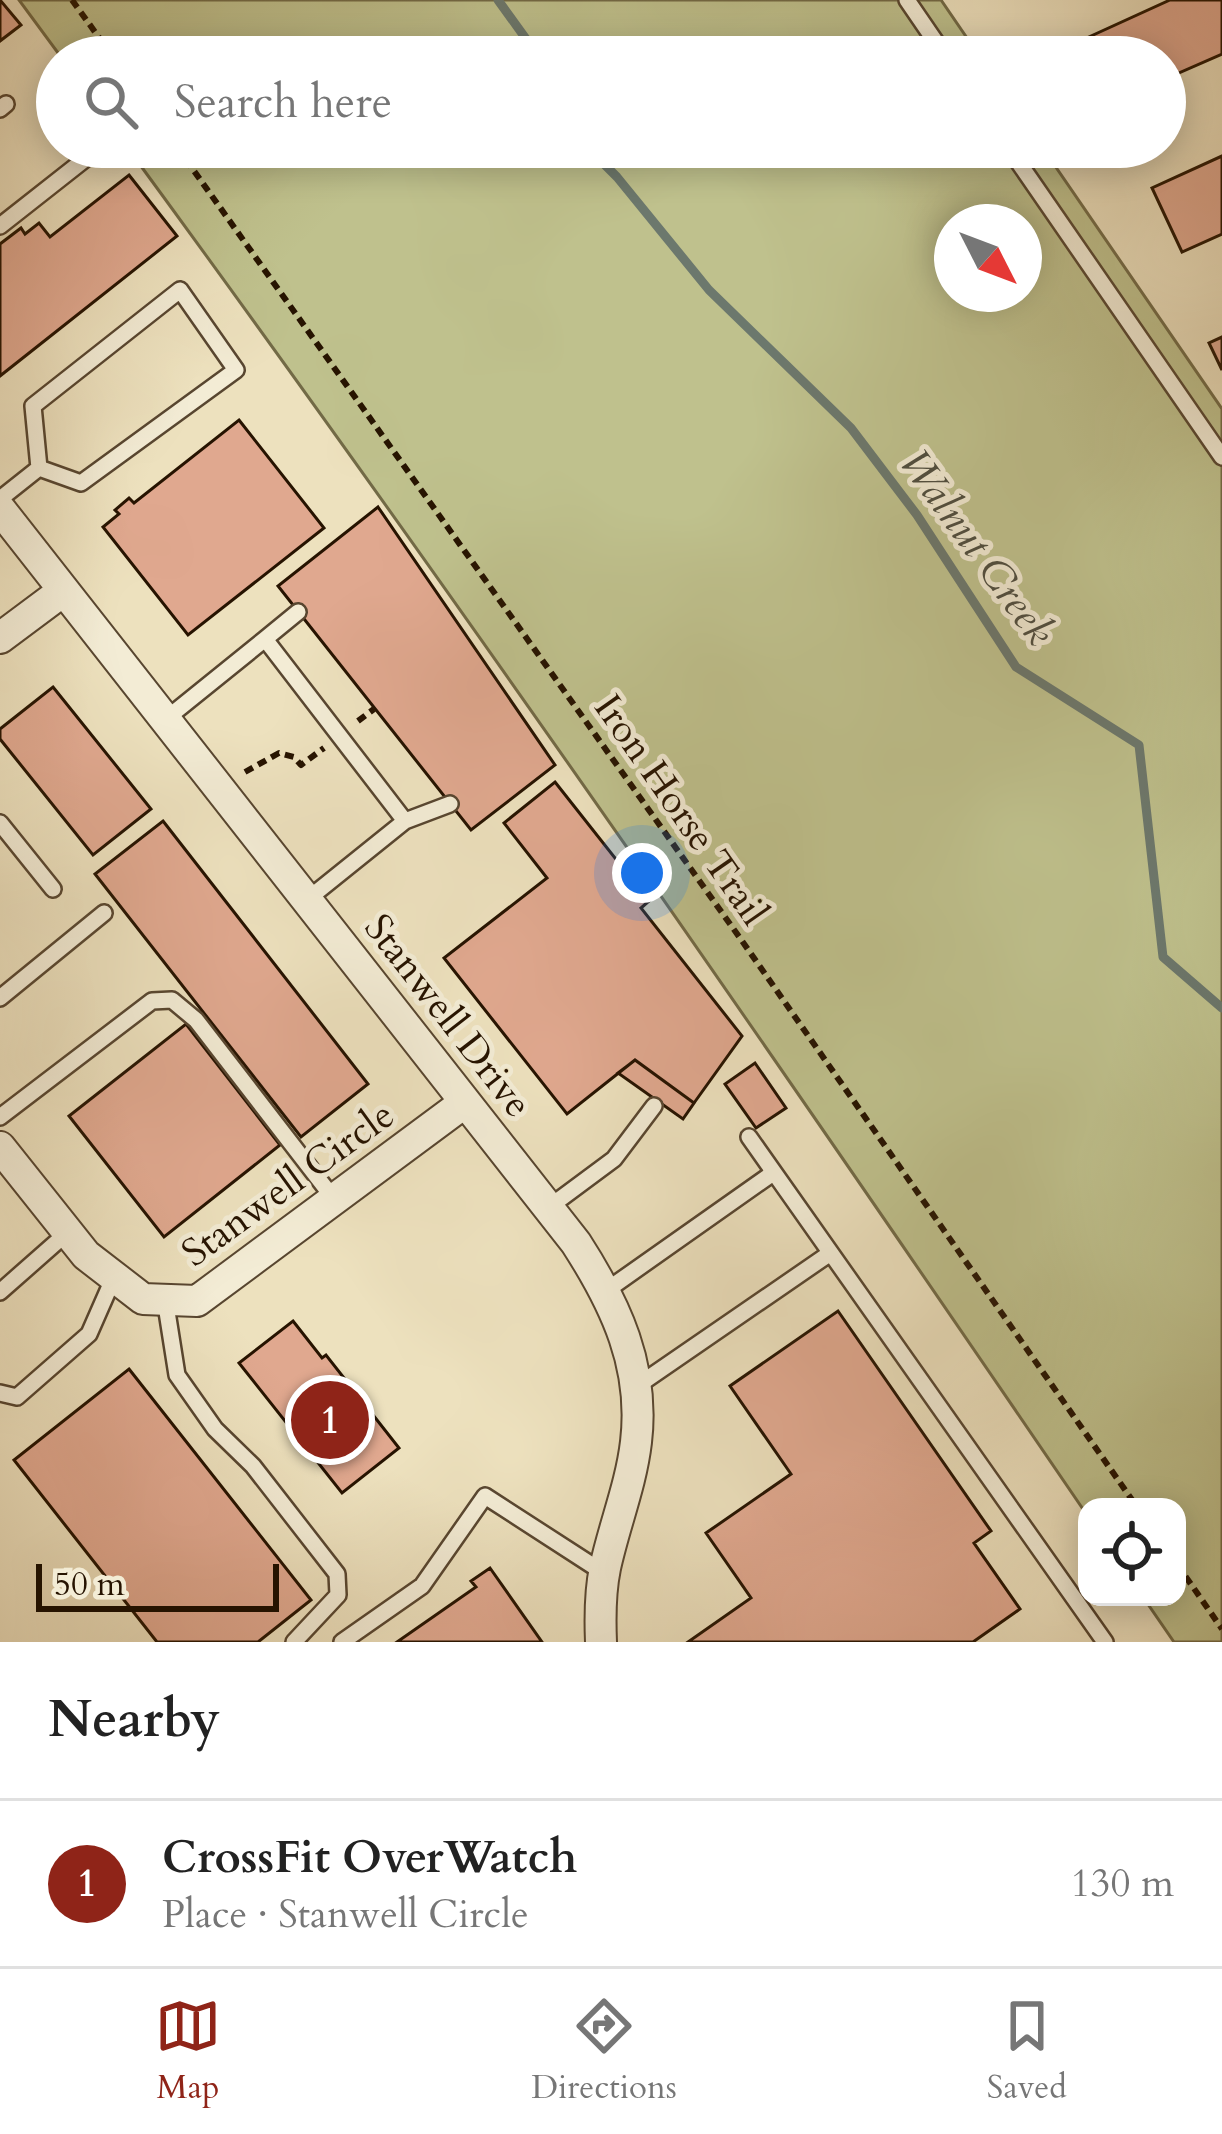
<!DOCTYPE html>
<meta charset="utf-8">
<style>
:root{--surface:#fff;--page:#f6f6f6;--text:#222;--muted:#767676;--line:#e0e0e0;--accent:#8f2418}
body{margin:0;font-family:Cardo,serif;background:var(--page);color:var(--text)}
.controls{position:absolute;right:36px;bottom:36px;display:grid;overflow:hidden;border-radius:24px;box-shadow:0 6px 30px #0003}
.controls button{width:108px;height:108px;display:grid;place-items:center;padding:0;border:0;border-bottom:3px solid var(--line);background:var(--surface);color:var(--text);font:60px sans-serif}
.compass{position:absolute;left:934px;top:204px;width:108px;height:108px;border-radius:50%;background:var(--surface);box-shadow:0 6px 30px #0003;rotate:132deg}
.scale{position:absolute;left:36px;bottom:30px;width:243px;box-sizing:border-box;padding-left:12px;border:6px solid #261300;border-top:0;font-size:33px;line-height:42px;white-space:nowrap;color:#261300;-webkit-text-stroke:9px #f3ecd5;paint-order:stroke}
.you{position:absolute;left:642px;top:873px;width:42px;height:42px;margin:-30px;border:9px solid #fff;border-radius:50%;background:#1a73e8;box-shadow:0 0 0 18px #1a73e833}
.badge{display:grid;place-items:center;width:78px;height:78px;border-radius:50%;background:var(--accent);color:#fff;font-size:39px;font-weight:700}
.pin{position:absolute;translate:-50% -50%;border:6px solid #fff;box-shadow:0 3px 12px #0006}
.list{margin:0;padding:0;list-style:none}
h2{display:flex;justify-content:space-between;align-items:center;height:156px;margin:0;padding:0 48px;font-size:51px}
h2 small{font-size:39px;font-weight:400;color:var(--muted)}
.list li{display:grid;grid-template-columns:78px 1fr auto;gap:36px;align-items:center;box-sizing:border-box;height:168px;padding:0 48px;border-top:3px solid var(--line)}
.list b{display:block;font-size:45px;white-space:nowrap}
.list p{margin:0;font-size:39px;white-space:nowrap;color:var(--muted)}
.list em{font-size:39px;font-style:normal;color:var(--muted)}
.icon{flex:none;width:66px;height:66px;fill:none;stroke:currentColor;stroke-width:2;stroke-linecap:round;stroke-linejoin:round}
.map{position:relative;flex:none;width:1222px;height:1642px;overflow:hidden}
.search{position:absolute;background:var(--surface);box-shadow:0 6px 30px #0003;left:36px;right:36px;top:36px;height:132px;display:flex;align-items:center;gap:30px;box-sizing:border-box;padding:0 42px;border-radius:66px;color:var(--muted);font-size:45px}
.sheet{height:324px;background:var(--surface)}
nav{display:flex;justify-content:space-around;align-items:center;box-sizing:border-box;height:168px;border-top:3px solid var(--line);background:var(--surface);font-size:33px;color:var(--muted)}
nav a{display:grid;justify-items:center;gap:6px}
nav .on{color:var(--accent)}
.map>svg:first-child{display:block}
</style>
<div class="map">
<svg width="1222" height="1642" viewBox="0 0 1222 1642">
<rect width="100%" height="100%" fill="#ede1be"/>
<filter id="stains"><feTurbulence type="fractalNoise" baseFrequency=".00167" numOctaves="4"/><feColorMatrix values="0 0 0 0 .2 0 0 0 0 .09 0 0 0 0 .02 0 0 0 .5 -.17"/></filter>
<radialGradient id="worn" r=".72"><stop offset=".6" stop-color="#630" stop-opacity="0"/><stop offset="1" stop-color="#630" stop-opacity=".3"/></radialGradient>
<path fill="#bfc18d" stroke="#726a46" stroke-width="3" fill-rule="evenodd" d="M19,0H941L980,57H61Z
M127,147H1042L1222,409V1642H1174L1143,1597H1177V1507H1087V1515C773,1055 456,596 127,147ZM952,222H1024V294H952Z"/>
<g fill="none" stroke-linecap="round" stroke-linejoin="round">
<path stroke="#6c786d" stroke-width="9" d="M498,0L539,57
M587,147L617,177L709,290L851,428L917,515L1016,667L1139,745L1163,957L1222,1008"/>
</g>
<path fill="#e0a88f" stroke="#261300" stroke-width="3" d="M0,0L21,25L0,41Z
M1170,0H1222V54L1165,79V57H1045Z
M1222,156V234L1182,252L1152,188Z
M129,175L177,236L0,376V244L21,228L25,234L39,223L50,237Z
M1222,337V370L1209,343Z
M239,420L324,528L188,635L103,527L119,514L115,510L129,498L134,503Z
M378,507L555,765L471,830L278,586Z
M53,687L151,809L93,855L0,739V729Z
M555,782L649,901L641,908L742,1036L694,1103L635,1060L567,1114L444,958L547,878L504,823Z
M163,821L368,1084L301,1137L95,874Z
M186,1024L280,1145L164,1237L69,1116Z
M635,1060L694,1103L683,1119L618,1073Z
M755,1063L786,1108L756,1128L725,1084Z
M838,1311L991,1531L974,1543L1020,1609L973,1642H688L751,1598L706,1533L791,1474L730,1386Z
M293,1321L322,1358L326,1355L399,1448L342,1493L239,1363Z
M129,1369L311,1600L258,1642H157L14,1460Z
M490,1568L542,1642H397L476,1587L471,1581Z"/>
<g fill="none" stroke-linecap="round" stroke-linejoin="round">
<g stroke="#584630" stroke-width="20">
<path id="service" d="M907,0L946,57
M0,109L6,104
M1008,147L1222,457
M0,226L94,152
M180,290L236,370L81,483L39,468L33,406Z
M0,499L39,468
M265,639L298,612
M166,719L265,639L405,821L308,899
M405,821L450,804
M0,823L53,889
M0,998L104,913
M0,1117L152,1001L172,1000L196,1020L334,1199
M749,1137L1105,1642
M548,1208L614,1159L654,1106
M607,1290L773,1173
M0,1292L68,1232
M165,1299L177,1375L215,1429L253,1466L337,1574L338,1595L294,1642
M637,1386L829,1254
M0,1393L17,1397L89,1334L114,1277
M342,1642L422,1586L485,1496L604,1573"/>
</g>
<g stroke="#584630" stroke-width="34">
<path id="minor" d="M0,509L576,1243C616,1305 645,1367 636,1442C631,1485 614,1526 605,1568C600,1592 600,1618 601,1642
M0,638L63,591
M0,1147L86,1255L143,1299L197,1301L464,1103"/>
</g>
<path stroke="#261300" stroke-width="6" stroke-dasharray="9 6" stroke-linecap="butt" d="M72,0L113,57
M177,147L740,938L1137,1507
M358,721L374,709
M245,772L279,753L294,757L301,765L324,748
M1177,1564L1222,1629"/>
<use href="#service" stroke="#f3ecd5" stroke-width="15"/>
<use href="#minor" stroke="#f3ecd5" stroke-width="30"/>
</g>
<g text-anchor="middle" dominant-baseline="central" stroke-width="10" stroke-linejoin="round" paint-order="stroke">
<g font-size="39" fill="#261300" stroke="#f3ecd5">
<text transform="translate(681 810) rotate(55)">Iron Horse Trail</text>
<text transform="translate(448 1016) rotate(52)">Stanwell Drive</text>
<text transform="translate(288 1184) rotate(-36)">Stanwell Circle</text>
</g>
<g font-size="42" font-style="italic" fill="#4f4e40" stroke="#f3ecd5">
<text transform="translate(977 547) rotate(54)">Walnut Creek</text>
</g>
</g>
<rect width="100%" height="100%" filter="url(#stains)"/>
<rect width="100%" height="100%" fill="url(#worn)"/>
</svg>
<div class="controls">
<button><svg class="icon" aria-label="locate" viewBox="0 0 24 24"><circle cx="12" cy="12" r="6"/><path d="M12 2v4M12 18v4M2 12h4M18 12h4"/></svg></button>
</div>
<svg class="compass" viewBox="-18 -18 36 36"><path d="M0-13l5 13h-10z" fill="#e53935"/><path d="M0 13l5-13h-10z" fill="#767676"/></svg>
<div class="scale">50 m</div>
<div class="you"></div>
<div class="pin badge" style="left:330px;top:1420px">1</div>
<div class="search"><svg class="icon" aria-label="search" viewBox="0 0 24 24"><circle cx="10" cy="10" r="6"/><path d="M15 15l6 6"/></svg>Search here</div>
</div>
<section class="sheet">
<h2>Nearby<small></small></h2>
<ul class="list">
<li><span class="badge">1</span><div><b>CrossFit OverWatch</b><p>Place · Stanwell Circle</p></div><em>130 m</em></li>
</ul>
</section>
<nav>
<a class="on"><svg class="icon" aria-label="map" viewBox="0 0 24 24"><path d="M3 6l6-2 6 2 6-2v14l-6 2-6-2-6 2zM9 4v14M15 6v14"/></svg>Map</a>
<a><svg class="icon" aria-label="directions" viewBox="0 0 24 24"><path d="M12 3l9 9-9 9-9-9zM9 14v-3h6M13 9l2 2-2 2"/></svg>Directions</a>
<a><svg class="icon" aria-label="saved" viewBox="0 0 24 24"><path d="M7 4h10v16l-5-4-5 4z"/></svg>Saved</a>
</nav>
